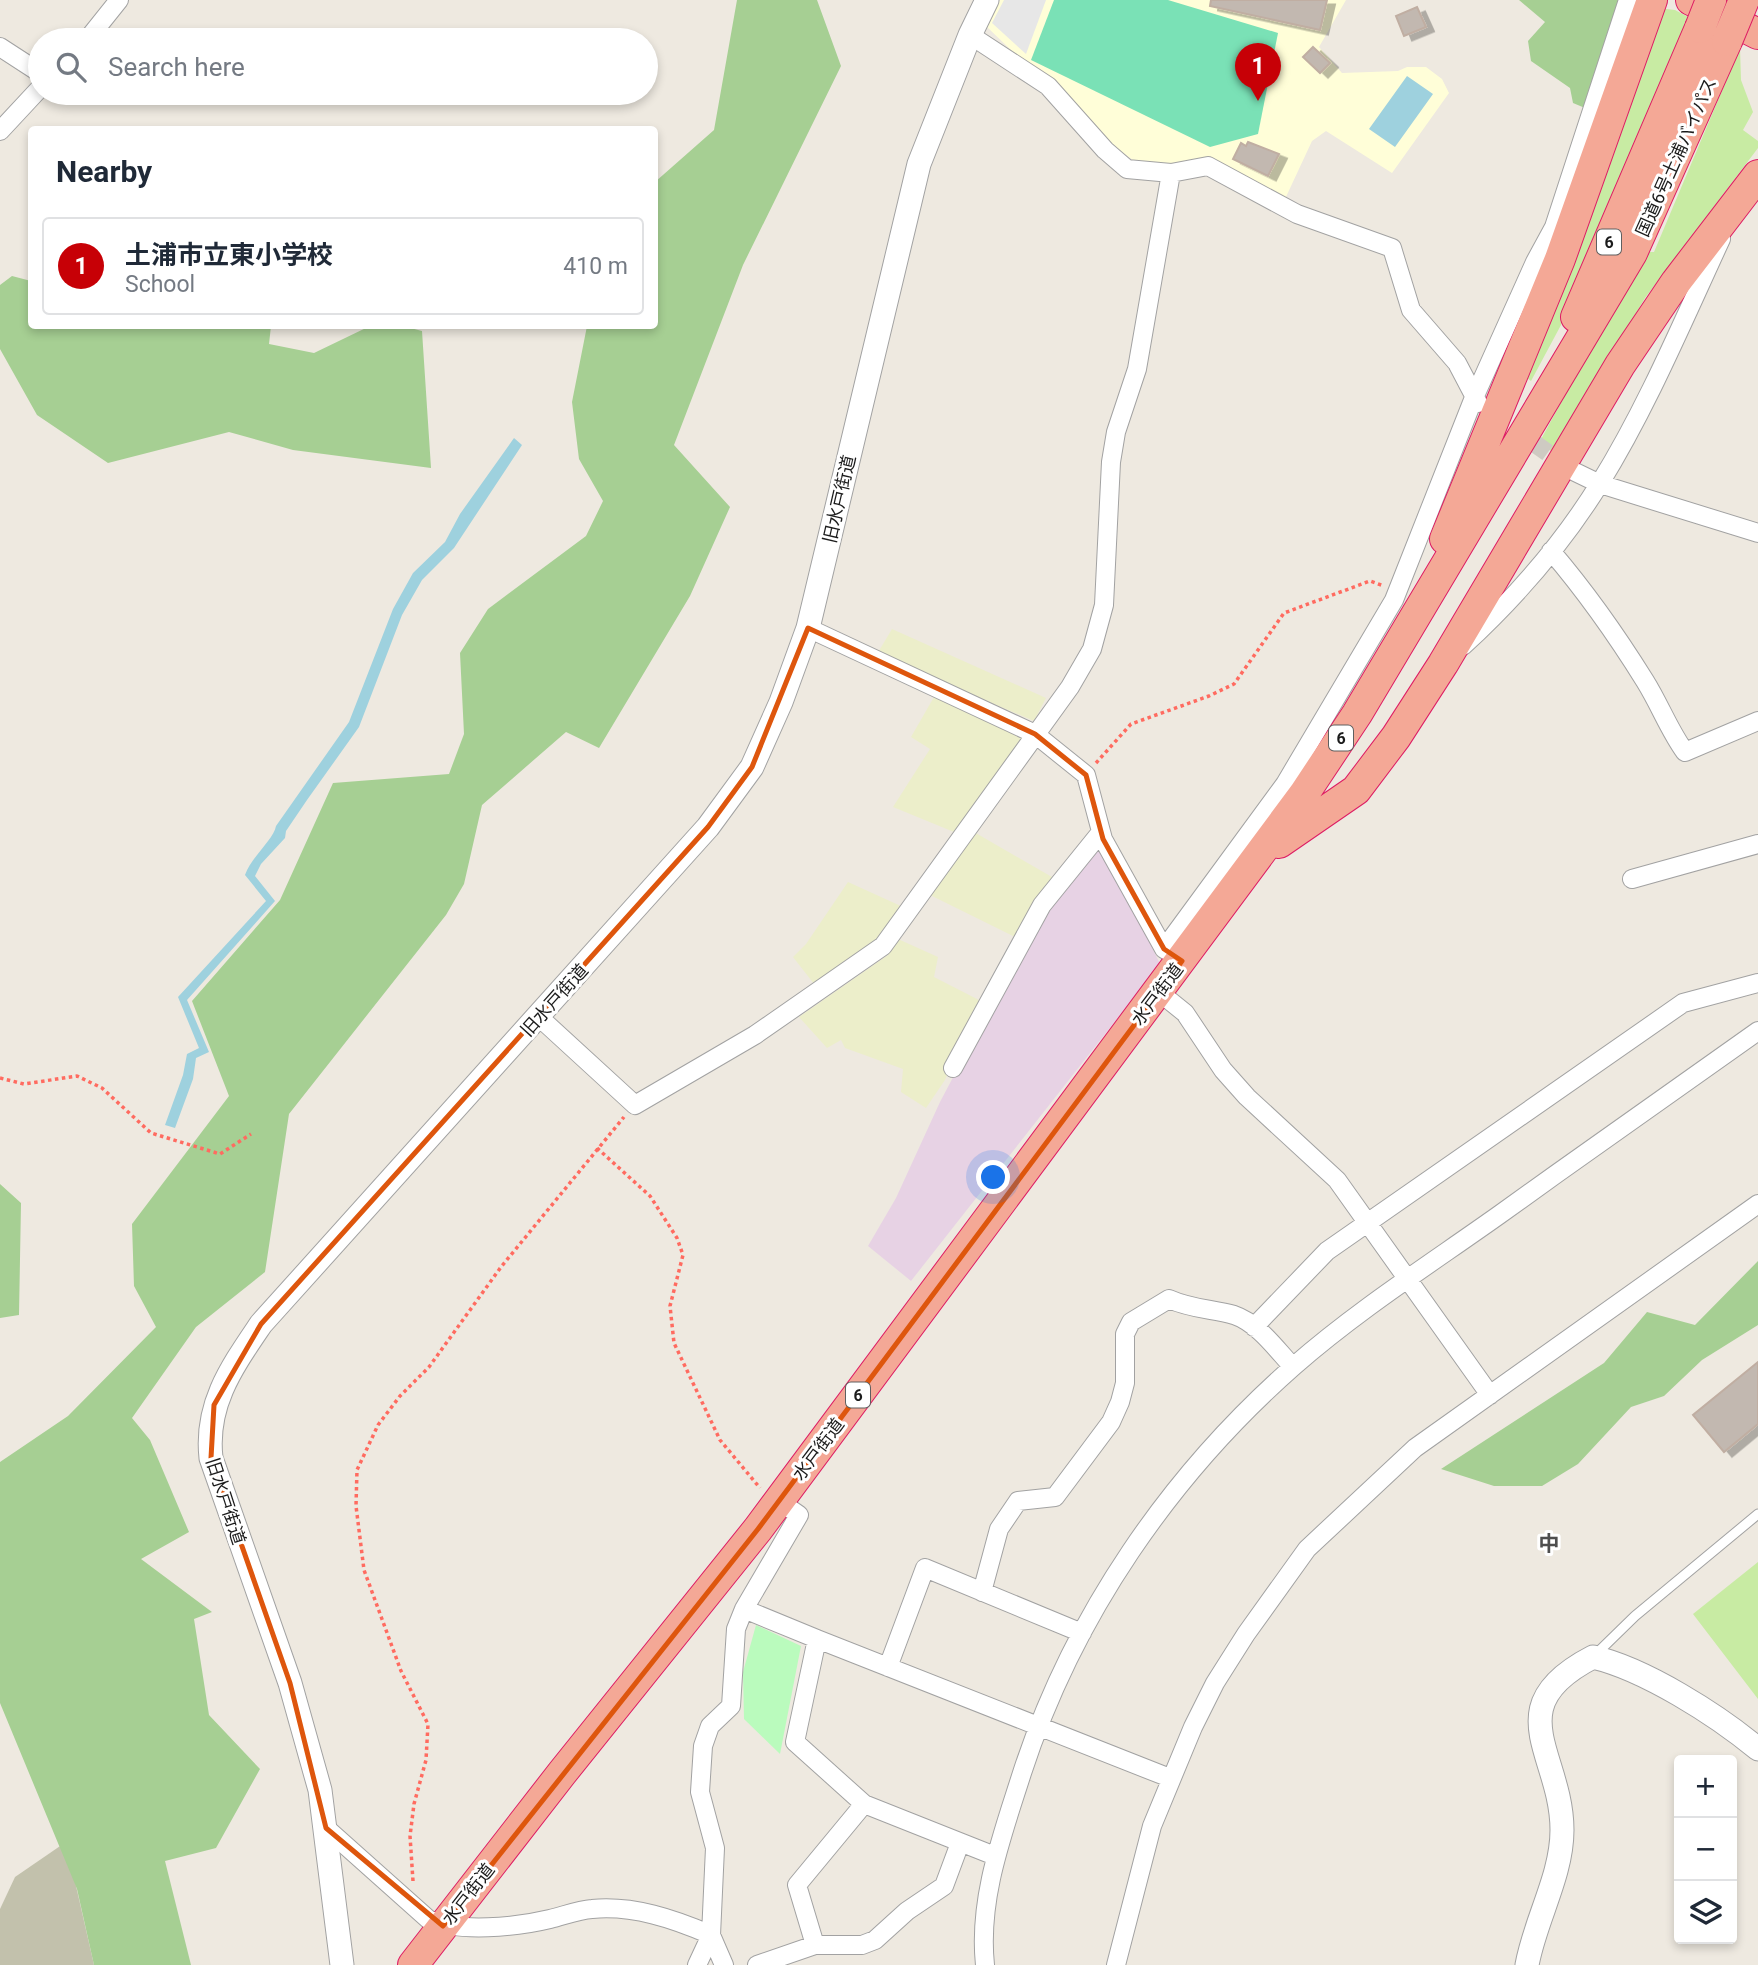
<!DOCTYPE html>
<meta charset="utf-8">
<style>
:root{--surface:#fff;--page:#f6f6f7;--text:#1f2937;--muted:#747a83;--line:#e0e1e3;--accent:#c70006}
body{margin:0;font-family:Roboto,"Noto Sans JP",sans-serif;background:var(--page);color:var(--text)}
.controls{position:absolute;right:21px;bottom:21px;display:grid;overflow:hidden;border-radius:7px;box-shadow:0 4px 10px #0003}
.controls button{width:63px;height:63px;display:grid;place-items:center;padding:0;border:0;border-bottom:2px solid var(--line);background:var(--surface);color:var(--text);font:35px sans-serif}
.you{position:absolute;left:994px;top:1178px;width:24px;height:24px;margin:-18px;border:5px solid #fff;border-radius:50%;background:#1a73e8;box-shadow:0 0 0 10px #1a73e833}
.badge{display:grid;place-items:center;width:46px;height:46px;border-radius:50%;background:var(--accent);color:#fff;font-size:23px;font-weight:700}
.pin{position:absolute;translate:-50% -58px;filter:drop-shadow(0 2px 4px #0008)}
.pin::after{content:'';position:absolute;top:37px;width:24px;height:21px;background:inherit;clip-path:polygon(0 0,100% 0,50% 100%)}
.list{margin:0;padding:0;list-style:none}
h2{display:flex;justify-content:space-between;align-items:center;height:91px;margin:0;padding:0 28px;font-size:30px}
h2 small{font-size:23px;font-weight:400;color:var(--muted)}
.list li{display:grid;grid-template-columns:46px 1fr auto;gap:21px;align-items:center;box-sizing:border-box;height:98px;margin:0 14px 14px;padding:0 14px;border:2px solid var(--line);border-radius:7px}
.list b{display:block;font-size:26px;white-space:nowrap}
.list p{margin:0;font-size:23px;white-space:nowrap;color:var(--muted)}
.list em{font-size:23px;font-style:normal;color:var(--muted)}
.icon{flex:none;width:38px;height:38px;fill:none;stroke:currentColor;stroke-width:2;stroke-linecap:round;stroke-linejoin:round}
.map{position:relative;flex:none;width:1758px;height:1965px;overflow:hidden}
.search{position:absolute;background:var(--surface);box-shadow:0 4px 10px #0003;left:28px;top:28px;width:630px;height:77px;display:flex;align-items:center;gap:18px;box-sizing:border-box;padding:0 24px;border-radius:38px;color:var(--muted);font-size:26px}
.panel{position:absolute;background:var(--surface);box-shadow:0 4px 10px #0003;left:28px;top:126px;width:630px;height:203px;border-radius:7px}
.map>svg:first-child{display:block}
</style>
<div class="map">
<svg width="1758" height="1965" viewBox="0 0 1758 1965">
<defs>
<filter id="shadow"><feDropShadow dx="8" dy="4.5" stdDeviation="0" flood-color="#0004"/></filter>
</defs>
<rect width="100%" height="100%" fill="#eee9e0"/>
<path fill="#e7d2e4" d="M1102,841L1160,964L911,1281L868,1246L896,1198L940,1102L1045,903Z"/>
<path fill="#fffed8" d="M1000,0H1346L1319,47L1342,73L1398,71L1407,67H1426L1442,79L1449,93L1392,173L1326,131L1312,141L1285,199L1226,165L1206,160L1167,165L1133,160L1105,140L987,27Z"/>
<path fill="#c2c1ac" d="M66,1842L94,1965H0V1909L15,1877Z"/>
<path fill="#eceeca" d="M892,629L1046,698L1034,721L877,654Z
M934,697L1026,733L954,832L893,807L930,749L911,737Z
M974,832L1052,877L1015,937L930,895Z
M848,882L903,907L882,940L818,989L793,957L806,944Z
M898,939L938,957L934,977L979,1000L945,1080L926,1108L901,1092L903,1069L845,1048L841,1040L827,1048L799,1017L888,955Z"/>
<path fill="#c8eba3" d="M1658,8L1675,10L1690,18L1687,31L1561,325L1531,381L1523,375Z
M1740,48L1741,80L1753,112L1743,130L1758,141V148L1645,298L1554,453L1539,443L1643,252H1654Z
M1758,1562V1699L1693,1614Z"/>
<path fill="#a6cf93" d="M737,0H817L841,66L743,265L674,445L730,507L690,596L599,748L566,732L482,805L464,884L446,915L289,1114L265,1272L196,1327L132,1418L150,1440L189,1532L141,1559L212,1612L194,1619L209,1715L260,1769L216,1848L165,1861L191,1965H94L77,1889L0,1703V1462L68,1416L156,1327L134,1286L132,1224L229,1096L192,1001L280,900L333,783L449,774L464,734L460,653L488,609L586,536L603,501L579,459L572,402L587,326H654L655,182L714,130Z
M1519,0H1620L1585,108L1573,103L1570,88L1531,61L1528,41L1545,22Z
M12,276L31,281L32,326H271L269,344L314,353L370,326H403L422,331L431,468L293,450L229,432L108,463L37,415L0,349V285Z
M0,1184L21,1203L19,1315L0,1318Z
M1758,1261V1325L1702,1360L1664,1396L1631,1407L1578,1464L1542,1486H1494L1441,1469L1604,1363L1647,1312L1695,1325Z"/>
<path fill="#bafbbd" d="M756,1625L801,1646L780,1754L744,1719L743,1672Z"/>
<path fill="#7ae1b6" d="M1054,0H1168L1278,33L1258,134L1210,147L1031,60Z"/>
<path fill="#e7e7e7" d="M1004,0H1046L1026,54L992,23Z"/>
<path fill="#9ed1de" d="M1407,76L1433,94L1395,147L1369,129Z
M514,438L522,445L454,548L422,580L402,615L359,727L307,800L286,831L285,838L261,864L255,876L275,901L187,1000L209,1052L196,1058L193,1079L175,1128L165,1125L183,1075L187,1054L199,1048L178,997L266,901L245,875C252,856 274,839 276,826L349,722L393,609L413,573L445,542L460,514Z"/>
<path fill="#c2b8b0" stroke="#c0aea2" stroke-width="2" filter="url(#shadow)" d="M1211,0H1327L1320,30L1210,6Z
M1417,7L1426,27L1404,36L1396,16Z
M1313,47L1330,63L1320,73L1303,57Z
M1248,142L1279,154L1268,176L1233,159L1241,143L1246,146Z
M1758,1362V1424L1724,1452L1693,1415Z"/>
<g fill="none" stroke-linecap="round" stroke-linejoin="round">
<path stroke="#cecac2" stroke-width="18" stroke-dasharray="18 9" stroke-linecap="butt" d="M1489,411L1569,468"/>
<g stroke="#a2a2a2" stroke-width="11">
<path id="service" d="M1594,1656L1635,1616L1758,1514"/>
</g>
<g stroke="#a2a2a2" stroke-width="20">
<path id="minor" d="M970,35L1048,86L1105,150L1127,169L1171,173L1208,166L1297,214L1392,248L1411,310L1457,363L1478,403
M87,40L119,0
M0,47L40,73
M0,131L40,88
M1571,470L1600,484L1758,533
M1551,551C1586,592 1617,636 1645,681C1660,705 1669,730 1685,752L1758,721
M808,628L1035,734L1086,775L1103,839L1164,949L1171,953
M1463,646C1514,599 1563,543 1600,483C1647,407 1683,321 1721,239
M1632,879L1758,844
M1164,949L1285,784L1394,600L1473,400L1535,262L1554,227L1628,0
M1159,992L1185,1013L1223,1070L1247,1097L1337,1180L1490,1395
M539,1017L635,1105L755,1035L883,946L1070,687L1092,649L1104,605L1111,462L1116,432L1137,369L1171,173
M953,1068L1042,905L1101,832
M1254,1327L1327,1251L1683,1003L1758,983
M982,1592L999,1529L1018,1501L1055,1497L1111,1422L1120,1402L1125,1383V1334L1131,1322L1169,1299C1191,1309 1212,1309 1234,1315C1258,1323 1277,1350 1293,1367
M744,1609L817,1639
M888,1667L925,1568L1082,1633
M326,1828L428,1919C458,1933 517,1927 550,1919C563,1916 578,1910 592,1909C633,1905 674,1919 711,1935L724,1965
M995,1856L864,1804L795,1742L817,1639L1170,1778
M815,1945L797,1885L864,1804
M697,1965L711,1935L715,1848L700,1792L703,1746L710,1726L731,1706L736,1629L744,1609L799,1515L779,1501
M757,1965L815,1945H862L875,1940L907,1911L944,1886L960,1843
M985,1965C978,1899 1002,1836 1022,1773C1073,1616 1170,1475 1294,1366C1358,1310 1430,1264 1499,1215C1585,1153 1672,1092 1758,1031
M1116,1965L1152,1826L1193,1727L1215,1683L1246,1634L1307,1549L1415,1448L1758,1204"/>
</g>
<g stroke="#a2a2a2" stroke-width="25">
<path id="tertiary" d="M342,1965L320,1790L290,1683L211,1458C205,1404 232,1367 261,1324L708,827L752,767L781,702L808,628L919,164L970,35L987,0
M1527,1965C1535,1920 1562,1876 1562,1830C1562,1754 1496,1707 1593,1657C1645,1669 1717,1715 1758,1749"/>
</g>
<g stroke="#dd1c64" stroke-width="32">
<path id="trunk" d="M1691,0L1758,34
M1576,317L1700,28
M1445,539L1560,259L1652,0
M1279,843L1356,790L1396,737L1443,664L1620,365L1676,282L1758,175
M413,1965L562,1773L758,1529L1304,794L1357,714L1632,253L1727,41"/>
</g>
<path stroke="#ff6b60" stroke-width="3.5" stroke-dasharray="3.5 3.5" stroke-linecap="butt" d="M1096,763L1131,724L1209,696L1234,684L1284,613L1370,581L1384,586
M0,1078L24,1084L77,1076L102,1088L151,1133L220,1154L251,1134
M597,1148L650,1196L677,1238L683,1255L670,1306L674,1343L720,1440L760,1488
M413,1881L410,1836L414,1804L426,1760L428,1724L401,1671L364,1570L356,1506L357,1470L378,1425L400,1396L429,1367L501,1267L624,1117"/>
<use href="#service" stroke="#fff" stroke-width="9"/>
<use href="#minor" stroke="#fff" stroke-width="18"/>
<use href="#tertiary" stroke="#fff" stroke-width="23"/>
<use href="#trunk" stroke="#f4a896" stroke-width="30"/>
<g stroke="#dd1c64" stroke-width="32" stroke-linecap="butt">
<path id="trunk-bridge" d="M1700,28L1711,0
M1727,41L1744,0"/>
</g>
<use href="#trunk-bridge" stroke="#f4a896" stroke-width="30"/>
</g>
<path fill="none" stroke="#de560d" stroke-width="5" stroke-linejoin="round" d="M808,628L1035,734L1086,775L1103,839L1164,949L1182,961L758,1529L443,1926L326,1828L290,1683L211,1458L214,1405L261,1324L708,827L752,767Z"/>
<g text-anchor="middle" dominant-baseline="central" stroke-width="6" stroke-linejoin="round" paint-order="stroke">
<g fill="#fff" stroke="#5f5f5f" stroke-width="2">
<rect x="1597" y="229.5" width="24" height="25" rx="5"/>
<rect x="1329" y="725.5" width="24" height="25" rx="5"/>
<rect x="846" y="1382.5" width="24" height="25" rx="5"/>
</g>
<g font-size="16" font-weight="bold" fill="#1b1b1b">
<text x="1609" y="242">6</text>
<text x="1341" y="738">6</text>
<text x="858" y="1395">6</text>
</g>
<g font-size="18" fill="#1b1b1b" stroke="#fff">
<text transform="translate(1676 157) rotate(-66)">国道6号土浦バイパス</text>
<text transform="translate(839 499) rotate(-77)">旧水戸街道</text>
<text transform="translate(1157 994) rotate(-53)">水戸街道</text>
<text transform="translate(554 1000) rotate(-48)">旧水戸街道</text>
<text transform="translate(818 1449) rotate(-53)">水戸街道</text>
<text transform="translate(226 1501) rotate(72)">旧水戸街道</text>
<text transform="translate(468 1894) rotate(-52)">水戸街道</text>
</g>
<g font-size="21" font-weight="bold" fill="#4e4e4e" stroke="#fff">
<text x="1549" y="1544">中</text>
</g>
</g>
</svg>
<div class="controls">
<button>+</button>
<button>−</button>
<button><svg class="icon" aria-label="layers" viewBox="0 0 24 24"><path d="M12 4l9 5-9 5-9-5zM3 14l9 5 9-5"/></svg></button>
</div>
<div class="you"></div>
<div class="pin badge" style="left:1258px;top:101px">1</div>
<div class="search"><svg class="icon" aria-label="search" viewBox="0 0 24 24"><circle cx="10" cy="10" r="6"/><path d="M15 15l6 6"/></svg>Search here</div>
<section class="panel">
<h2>Nearby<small></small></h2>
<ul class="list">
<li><span class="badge">1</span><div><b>土浦市立東小学校</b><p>School</p></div><em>410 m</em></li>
</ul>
</section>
</div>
